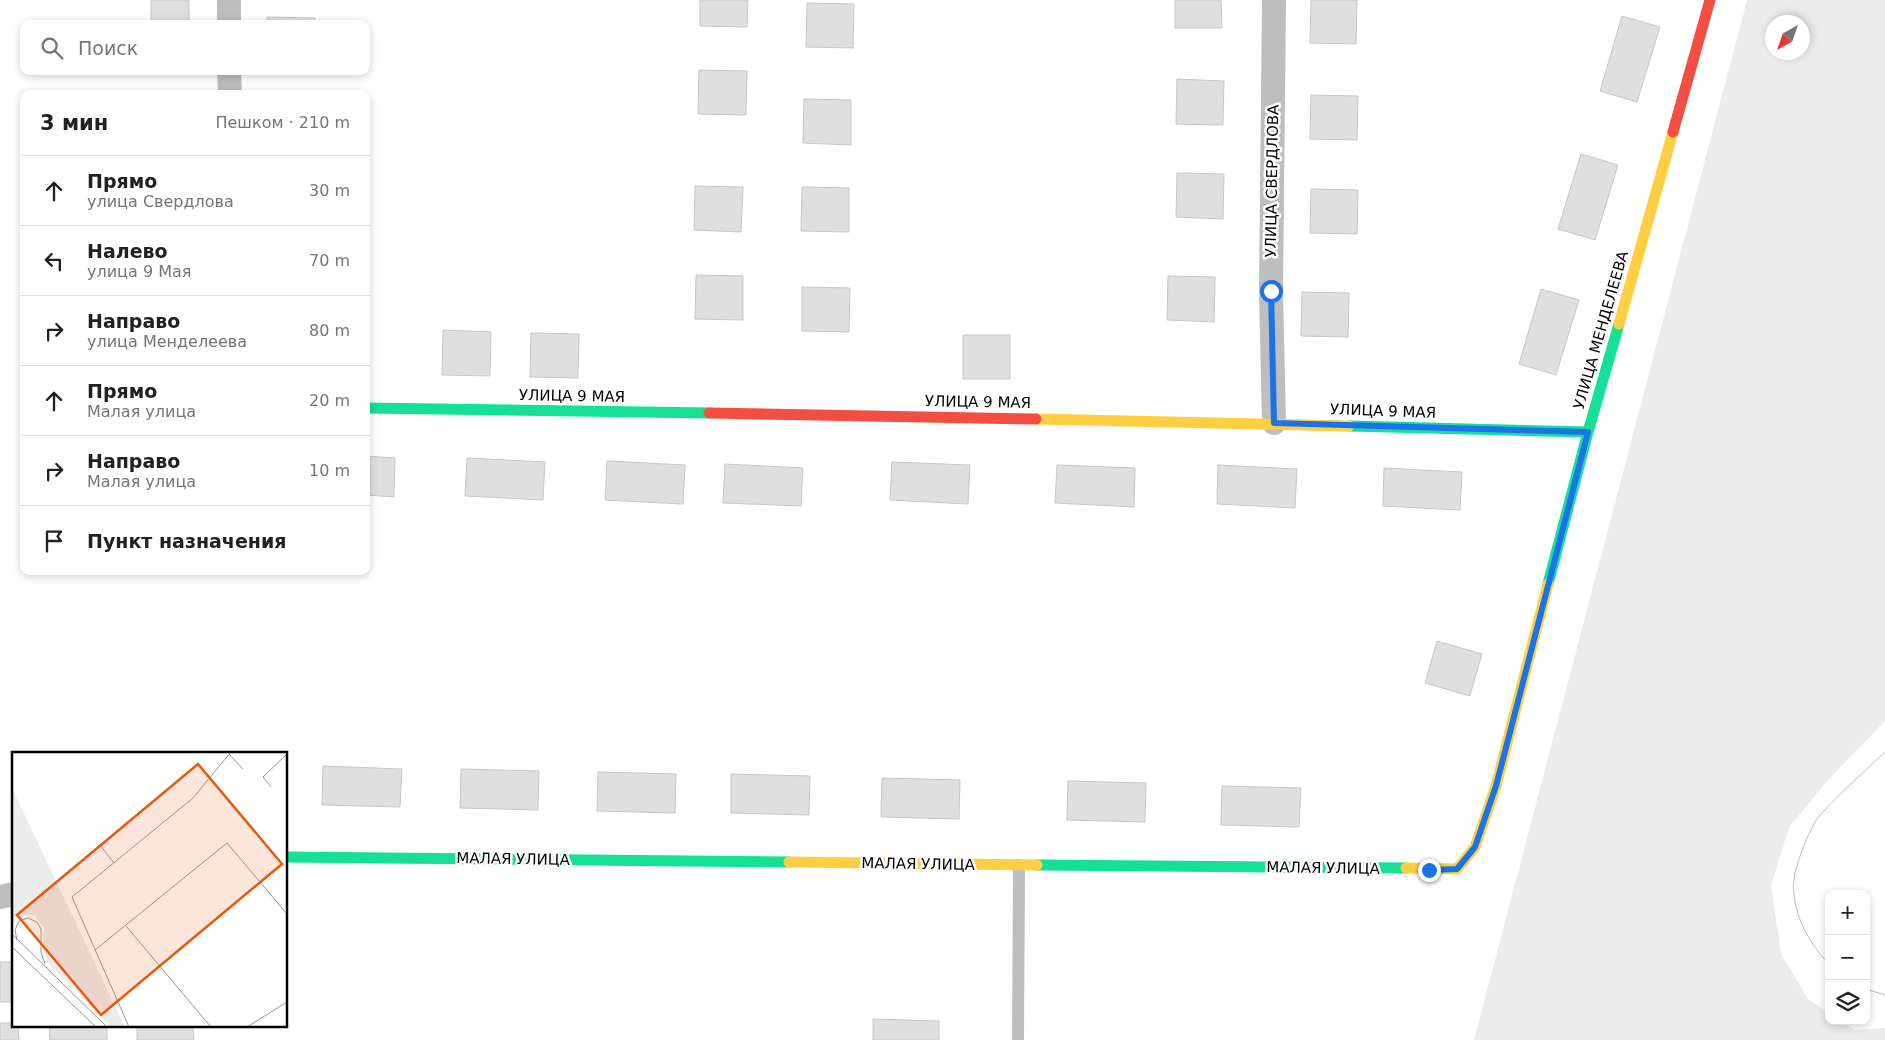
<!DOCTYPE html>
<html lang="ru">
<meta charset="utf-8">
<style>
:root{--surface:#fff;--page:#f6f6f6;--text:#202124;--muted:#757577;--line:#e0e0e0}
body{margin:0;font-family:"DejaVu Sans",sans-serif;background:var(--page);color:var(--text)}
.controls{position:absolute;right:15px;bottom:15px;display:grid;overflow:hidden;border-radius:10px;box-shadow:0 2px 8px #0003}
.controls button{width:45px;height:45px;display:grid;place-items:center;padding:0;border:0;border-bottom:1px solid var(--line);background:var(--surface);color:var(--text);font:25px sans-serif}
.compass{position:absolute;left:1765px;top:15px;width:45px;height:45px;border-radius:50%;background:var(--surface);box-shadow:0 2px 8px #0003;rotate:220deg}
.stop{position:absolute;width:15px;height:15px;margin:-11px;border:4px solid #1a73e8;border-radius:50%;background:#fff}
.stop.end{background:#1a73e8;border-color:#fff;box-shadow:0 1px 5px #0008}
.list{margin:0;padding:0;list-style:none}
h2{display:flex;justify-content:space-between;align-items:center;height:65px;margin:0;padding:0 20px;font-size:21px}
h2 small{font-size:16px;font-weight:400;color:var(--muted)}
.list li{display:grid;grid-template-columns:32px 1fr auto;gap:15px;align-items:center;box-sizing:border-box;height:70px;padding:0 20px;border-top:1px solid var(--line)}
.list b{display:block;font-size:19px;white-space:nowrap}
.list p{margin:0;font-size:16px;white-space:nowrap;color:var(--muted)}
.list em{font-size:16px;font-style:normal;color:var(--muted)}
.icon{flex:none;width:28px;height:28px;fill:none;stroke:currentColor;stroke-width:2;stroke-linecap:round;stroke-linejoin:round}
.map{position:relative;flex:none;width:1885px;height:1040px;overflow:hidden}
.search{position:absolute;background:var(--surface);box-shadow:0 2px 8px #0003;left:20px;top:20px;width:350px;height:55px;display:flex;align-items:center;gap:12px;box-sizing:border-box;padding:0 18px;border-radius:10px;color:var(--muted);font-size:19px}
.panel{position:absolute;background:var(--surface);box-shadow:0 2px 8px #0003;left:20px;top:90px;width:350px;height:485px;border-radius:10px}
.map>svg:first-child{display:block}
</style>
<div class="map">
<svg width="1885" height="1040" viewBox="0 0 1885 1040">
<rect width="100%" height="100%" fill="#fff"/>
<path fill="#ececec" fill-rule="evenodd" d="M1747,0H1885V721L1830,778L1790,826L1771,885L1781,954L1808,999L1829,1013V1021H1841L1854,1030L1885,1028V1040H1474ZM1772,22H1802V52H1772Z"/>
<path fill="#dfdfdf" stroke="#c7c7c7" d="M151,0H189V24H151Z
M700,0H748L747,27L700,26Z
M1175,0H1221L1222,28H1175Z
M1311,0H1357L1356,44L1310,43Z
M807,3L854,4L853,48L806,47Z
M1622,16L1660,27L1637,102L1600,91Z
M267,17L315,18V24H267Z
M699,70L747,71L746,115L698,114Z
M1177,79L1224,81L1223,125L1176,124Z
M1311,95L1358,96L1357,140L1310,139Z
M804,99L851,100V145L803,143Z
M1581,154L1618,165L1595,240L1558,229Z
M1177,173L1224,174L1223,219L1176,217Z
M695,186L743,187L741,232L694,230Z
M802,187L849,188V232L801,231Z
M1311,189L1358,190L1357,234L1310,233Z
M696,275L743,276V320L695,319Z
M1168,276L1215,277L1214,322L1167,320Z
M802,287L850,288L849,332L802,331Z
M1541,289L1579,300L1556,375L1519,364Z
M1302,292L1349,293L1348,337L1301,336Z
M443,330L491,332L490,376L442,375Z
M531,333L579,334L578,378L530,377Z
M963,335H1010V379H963Z
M366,456L395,458L394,497L366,495Z
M467,458L545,462L543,500L465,496Z
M607,461L685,465L683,504L605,500Z
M892,462L970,465L968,504L890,500Z
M725,464L803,468L801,506L723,503Z
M1057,465L1135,468L1134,507L1055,503Z
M1218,465L1297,469L1295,508L1217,504Z
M1384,468L1462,472L1460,510L1383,506Z
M1437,641L1482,654L1470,696L1425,683Z
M323,766L402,769L400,807L322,805Z
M461,769L539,771L538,810L460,808Z
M598,772L676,774L675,813L597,811Z
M731,774L810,776L809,815L731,813Z
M882,778L960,780L959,819L881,817Z
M1068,781L1146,783L1145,822L1067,820Z
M1222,786L1301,788L1299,827L1221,825Z
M0,962H14V1002H0Z
M873,1019L939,1021V1040H873Z
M0,1023H14V1026H18L19,1040H0Z
M49,1026H107V1040H50Z
M137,1026H193L194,1040H137Z"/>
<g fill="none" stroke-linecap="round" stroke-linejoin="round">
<path stroke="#bebebe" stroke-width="12" d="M1018,1040L1019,865"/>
<path stroke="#bebebe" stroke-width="24" d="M229,0V24
M1274,0L1271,291L1274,423
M229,71L230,94
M0,897L14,894"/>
<path stroke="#16e098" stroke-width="11" d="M366,408L709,413
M1349,426L1588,432
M1548,584L1588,432L1619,324
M286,857L789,862
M1037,865L1406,868"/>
<path stroke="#ffcf43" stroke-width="11" d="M1619,324L1673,132
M1036,419L1349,426
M789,862L1037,865
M1406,868L1457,869L1475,847L1496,786L1548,584"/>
<path stroke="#f24e42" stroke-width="11" d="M1673,132L1710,0
M709,413L1036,419"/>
<path stroke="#bebebe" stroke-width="1" d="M1829,964C1807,942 1788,905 1795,873C1797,865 1800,856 1803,848C1808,836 1813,823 1821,814C1841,792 1864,772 1885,752
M1866,989L1885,995"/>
</g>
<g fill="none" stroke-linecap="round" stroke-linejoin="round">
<path stroke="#1a73e8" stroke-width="6" d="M1271,291L1274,423L1588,432L1496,786L1475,847L1457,869L1429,870"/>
</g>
<g text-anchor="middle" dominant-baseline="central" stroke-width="5" stroke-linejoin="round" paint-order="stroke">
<g font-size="15" fill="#000" stroke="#fff">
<text transform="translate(1272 181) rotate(-89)">УЛИЦА СВЕРДЛОВА</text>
<text transform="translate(1601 330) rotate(-74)">УЛИЦА МЕНДЕЛЕЕВА</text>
<text transform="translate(572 396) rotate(1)">УЛИЦА 9 МАЯ</text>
<text transform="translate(978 402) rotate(1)">УЛИЦА 9 МАЯ</text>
<text transform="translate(1383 411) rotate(2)">УЛИЦА 9 МАЯ</text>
<text transform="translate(513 859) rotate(1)">МАЛАЯ УЛИЦА</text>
<text transform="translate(918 864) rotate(1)">МАЛАЯ УЛИЦА</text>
<text transform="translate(1323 868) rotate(1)">МАЛАЯ УЛИЦА</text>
</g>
</g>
<g transform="translate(12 752)">
<rect width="275" height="275" fill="#fff"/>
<path d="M0,36L113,275H100L36,211L31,199L32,176L22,163L9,162L1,170L0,177Z" fill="#ececec"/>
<path fill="none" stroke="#999" stroke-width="1" d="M217,2L231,17M259,35L251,25L275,2M88,93L102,111M114,174L199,275M0,182L95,275M5,188L3,178L7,169L16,166L25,170L29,177V200L33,212M0,195L84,275M83,198L215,91L275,162M117,275L60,145L181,46L219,0M235,275L275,250"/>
<path fill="#e8590c" fill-opacity="0.15" stroke="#e8590c" stroke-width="2.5" d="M186,12L270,112L89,263L5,163Z"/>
<rect width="275" height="275" fill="none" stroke="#000" stroke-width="2.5"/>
</g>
</svg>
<div class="controls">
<button>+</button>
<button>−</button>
<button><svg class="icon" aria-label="layers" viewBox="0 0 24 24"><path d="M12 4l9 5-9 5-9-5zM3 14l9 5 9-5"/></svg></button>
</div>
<svg class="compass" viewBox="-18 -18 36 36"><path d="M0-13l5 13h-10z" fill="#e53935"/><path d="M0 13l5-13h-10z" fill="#757577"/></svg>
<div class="stop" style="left:1271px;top:291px"></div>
<div class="stop end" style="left:1429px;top:870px"></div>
<div class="search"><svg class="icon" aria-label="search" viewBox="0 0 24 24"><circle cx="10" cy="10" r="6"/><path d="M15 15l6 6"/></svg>Поиск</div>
<section class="panel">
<h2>3 мин<small>Пешком · 210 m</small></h2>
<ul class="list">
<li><svg class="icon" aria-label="ahead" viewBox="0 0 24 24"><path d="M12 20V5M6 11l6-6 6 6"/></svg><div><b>Прямо</b><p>улица Свердлова</p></div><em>30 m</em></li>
<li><svg class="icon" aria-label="left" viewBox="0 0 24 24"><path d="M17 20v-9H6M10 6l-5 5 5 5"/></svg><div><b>Налево</b><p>улица 9 Мая</p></div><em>70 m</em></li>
<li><svg class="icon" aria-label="right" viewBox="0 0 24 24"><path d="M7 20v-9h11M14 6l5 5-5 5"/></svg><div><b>Направо</b><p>улица Менделеева</p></div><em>80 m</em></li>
<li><svg class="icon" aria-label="ahead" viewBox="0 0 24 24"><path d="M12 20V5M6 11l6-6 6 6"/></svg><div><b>Прямо</b><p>Малая улица</p></div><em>20 m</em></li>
<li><svg class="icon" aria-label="right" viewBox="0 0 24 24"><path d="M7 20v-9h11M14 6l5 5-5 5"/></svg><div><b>Направо</b><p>Малая улица</p></div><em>10 m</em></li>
<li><svg class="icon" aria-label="arrive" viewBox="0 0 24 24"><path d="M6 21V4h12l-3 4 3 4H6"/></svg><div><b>Пункт назначения</b></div></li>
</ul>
</section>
</div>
